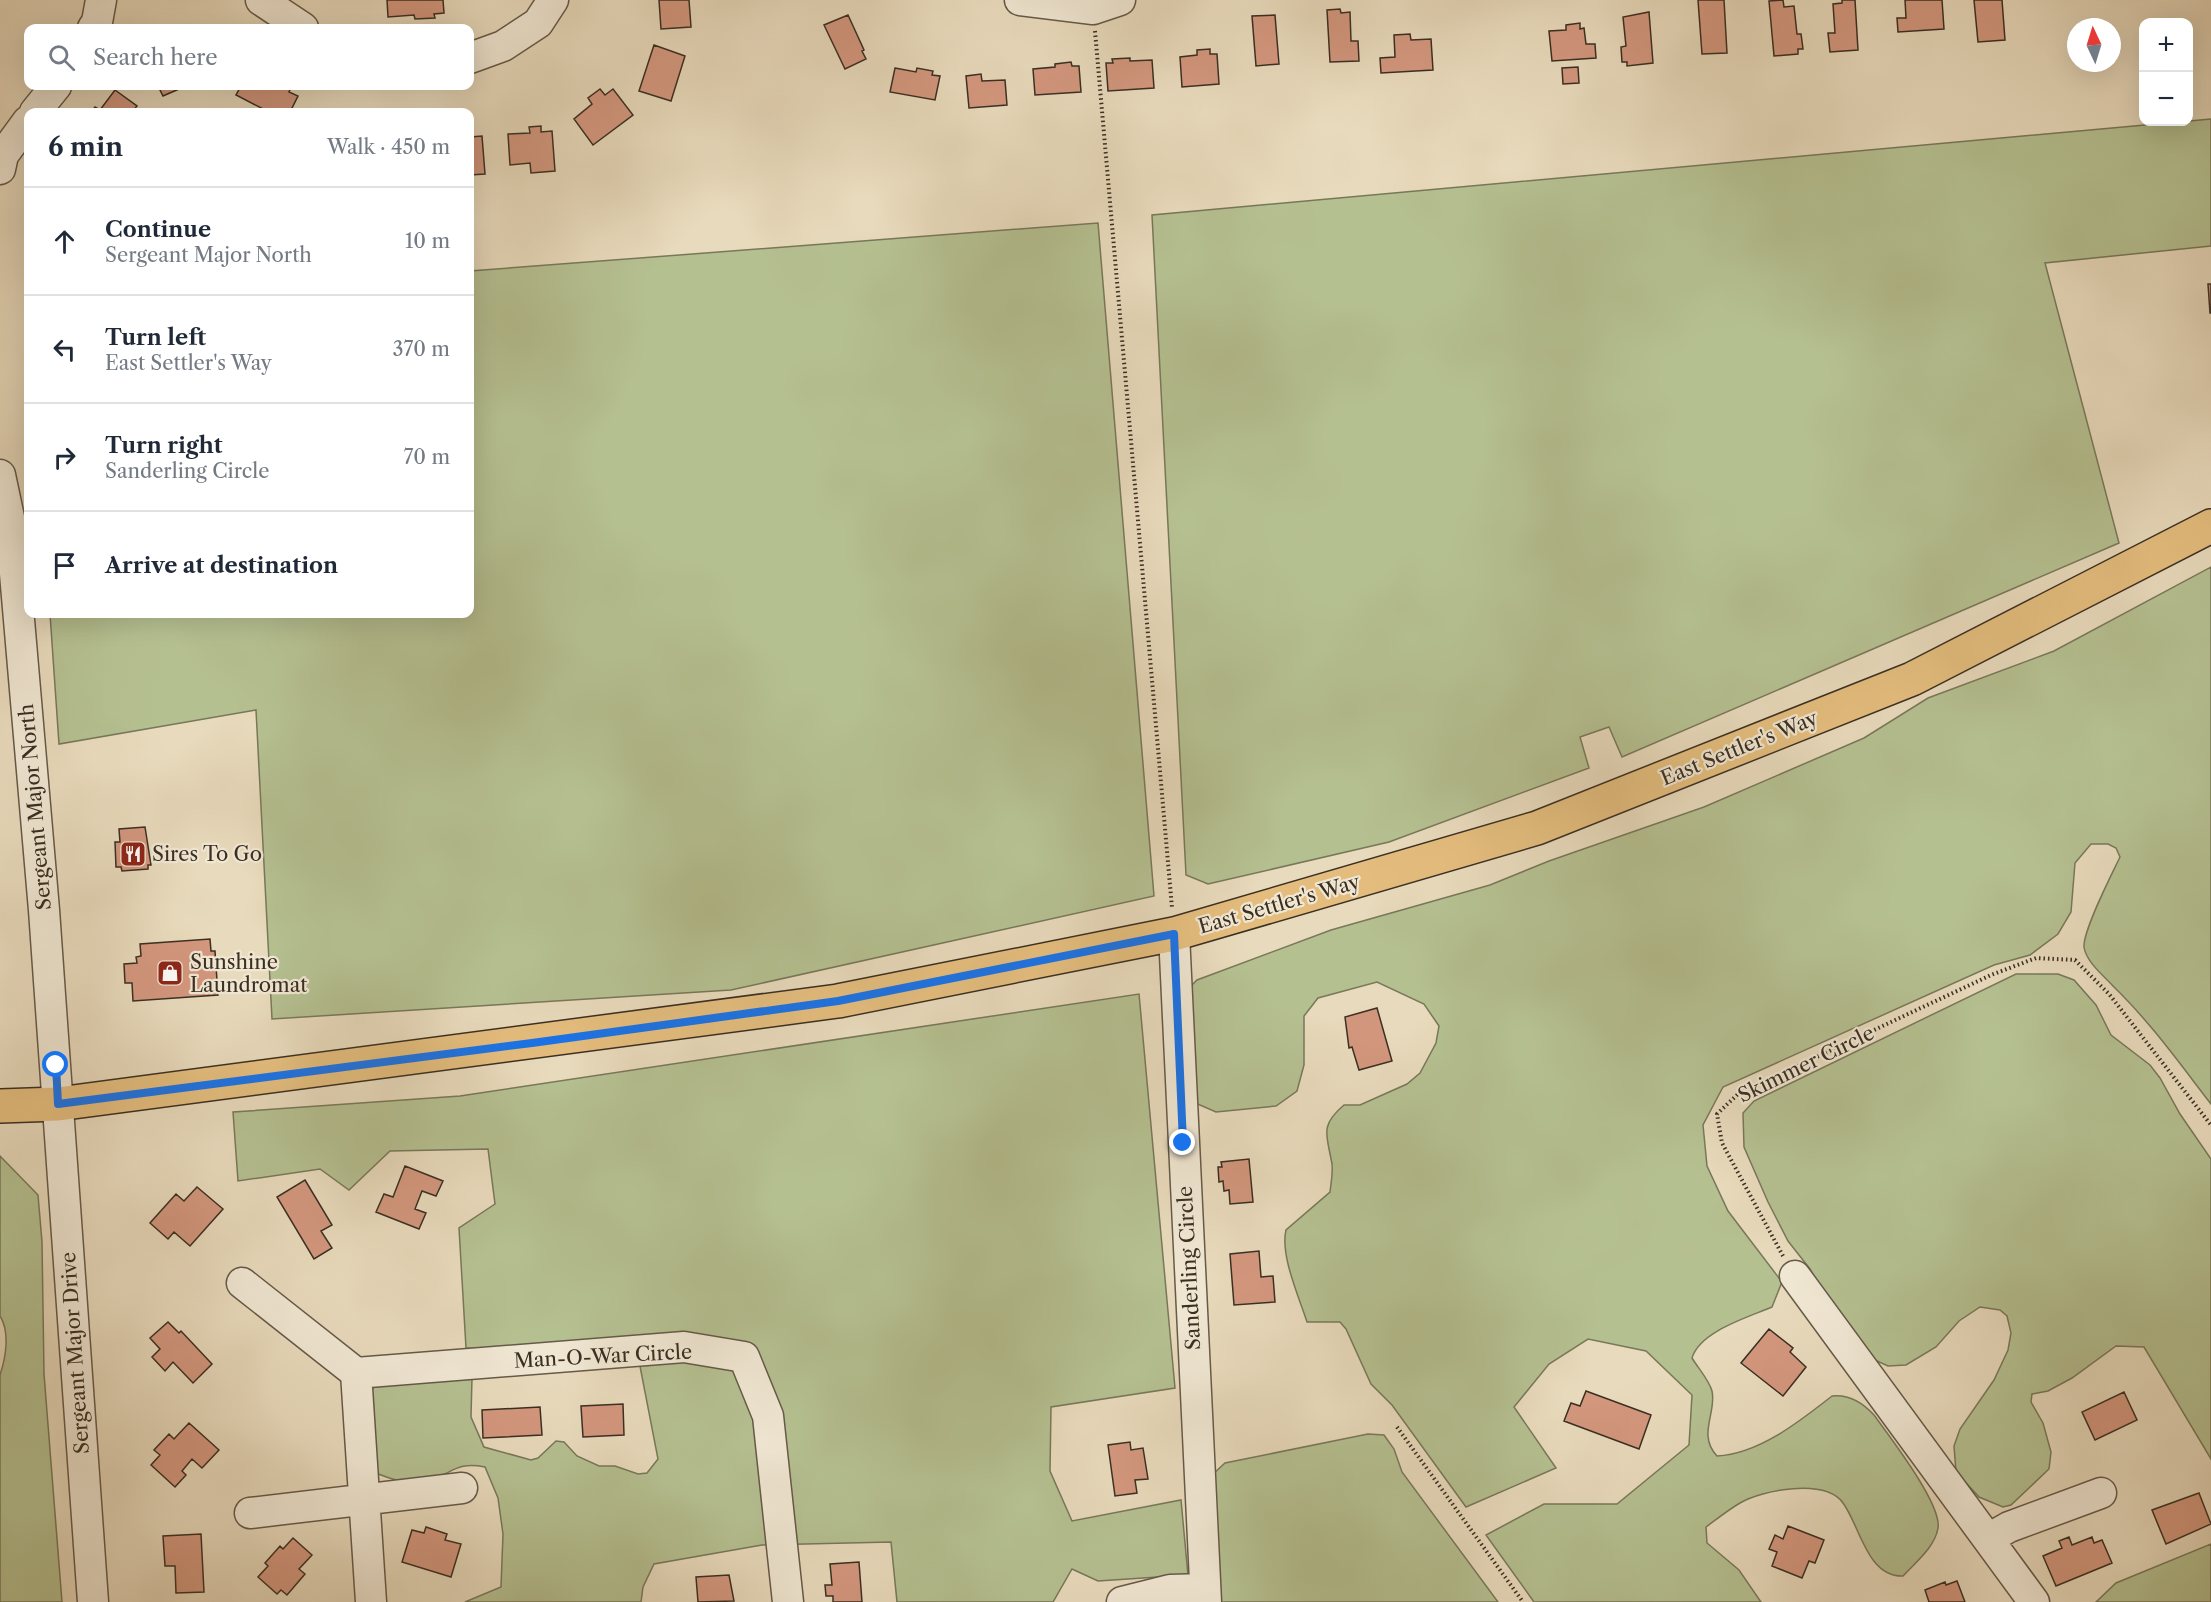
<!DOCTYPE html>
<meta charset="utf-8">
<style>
:root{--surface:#fff;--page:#f6f6f7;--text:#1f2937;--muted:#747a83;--line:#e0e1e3}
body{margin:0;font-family:"Libre Caslon Text",serif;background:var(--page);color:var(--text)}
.controls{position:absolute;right:18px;top:18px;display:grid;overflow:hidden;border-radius:12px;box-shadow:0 6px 24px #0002}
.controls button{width:54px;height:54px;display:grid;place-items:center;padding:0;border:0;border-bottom:2px solid var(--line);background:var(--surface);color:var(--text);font:30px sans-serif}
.compass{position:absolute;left:2067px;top:18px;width:54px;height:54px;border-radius:50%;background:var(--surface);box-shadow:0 6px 24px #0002;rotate:356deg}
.stop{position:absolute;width:18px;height:18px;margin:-14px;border:4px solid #1a73e8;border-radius:50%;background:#fff}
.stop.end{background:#1a73e8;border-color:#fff;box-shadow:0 2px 6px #0008}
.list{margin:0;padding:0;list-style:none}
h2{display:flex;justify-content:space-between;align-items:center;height:78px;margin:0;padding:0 24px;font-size:26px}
h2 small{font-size:20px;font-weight:400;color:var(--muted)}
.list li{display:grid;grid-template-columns:39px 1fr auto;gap:18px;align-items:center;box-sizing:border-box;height:108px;padding:0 24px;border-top:2px solid var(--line)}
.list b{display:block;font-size:22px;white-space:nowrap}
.list p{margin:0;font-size:20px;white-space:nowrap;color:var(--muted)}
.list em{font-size:20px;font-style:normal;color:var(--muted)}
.icon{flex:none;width:33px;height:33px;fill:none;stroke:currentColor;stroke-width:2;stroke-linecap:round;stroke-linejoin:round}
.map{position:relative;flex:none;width:2211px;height:1602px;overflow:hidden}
.search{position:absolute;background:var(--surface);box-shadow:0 6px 24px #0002;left:24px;top:24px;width:450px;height:66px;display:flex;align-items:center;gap:15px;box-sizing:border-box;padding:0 21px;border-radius:12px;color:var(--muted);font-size:22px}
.panel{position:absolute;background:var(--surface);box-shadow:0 6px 24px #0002;left:24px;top:108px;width:450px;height:510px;border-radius:12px}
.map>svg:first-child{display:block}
</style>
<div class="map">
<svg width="2211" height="1602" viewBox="0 0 2211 1602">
<rect width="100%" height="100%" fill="#e8dabc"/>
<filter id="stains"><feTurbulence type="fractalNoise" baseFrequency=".00333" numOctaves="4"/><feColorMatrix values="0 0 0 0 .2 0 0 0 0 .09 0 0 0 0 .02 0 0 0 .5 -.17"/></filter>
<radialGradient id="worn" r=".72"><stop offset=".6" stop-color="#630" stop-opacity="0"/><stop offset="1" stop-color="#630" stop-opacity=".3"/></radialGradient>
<path fill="#b5c091" stroke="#78785a" stroke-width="1.5" d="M2211,119V246L2045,263L2119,543L1622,757L1609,727L1580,737L1589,768L1389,842L1208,884L1186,875L1152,215Z
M1098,223L1154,896L731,990L272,1019L256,710L59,744L50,614H470V271Z
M2211,567V1104C2180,1064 2151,1023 2114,987C2105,977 2086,962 2084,947C2083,930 2112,874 2120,857L2116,848L2108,844H2091L2075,863L2071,912L2058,934L2030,955L1994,965L1723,1087L1703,1125L1707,1166L1728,1211L1782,1282L1772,1307C1749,1317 1700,1331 1692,1358C1698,1368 1709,1380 1712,1391C1717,1412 1697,1435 1717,1456C1759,1454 1800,1421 1832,1396C1849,1394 1863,1403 1874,1415C1889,1436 1942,1504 1938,1528C1935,1547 1916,1562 1903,1576C1867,1577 1860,1526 1843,1503C1825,1478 1762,1490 1740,1503C1728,1510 1717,1519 1706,1527L1707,1543L1739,1570L1761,1602H1534L1486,1535L1544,1504H1617L1689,1445L1692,1395L1646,1351L1588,1339L1549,1364L1514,1407L1556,1468L1466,1507L1392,1405L1371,1384L1346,1329L1340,1322H1307C1299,1297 1280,1255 1286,1230L1330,1192C1331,1183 1333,1173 1332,1164C1327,1135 1319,1126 1344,1105H1360L1407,1084L1420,1073L1436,1043L1439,1026L1424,1004L1377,982L1318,998L1304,1016V1065L1297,1091L1276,1106L1216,1112L1193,1102L1191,986L1197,980L1331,930L1490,885L1549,861L1704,807L1864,738L1928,698L2054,651Z
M2016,974H2058L2074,980L2096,1005L2111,1035L2150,1065L2160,1078L2180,1114L2211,1159V1459L2144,1347L2116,1346L2072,1378L2048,1391L2032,1394L2031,1402L2043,1423L2051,1452L2049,1469L2011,1505L2003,1507L1979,1497L1956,1472L1954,1446L1960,1429L1994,1380L2008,1350L2011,1333L2007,1316L2000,1310L1980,1307L1959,1321L1936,1347L1906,1365L1888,1366L1857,1352L1810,1269L1788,1241L1768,1202L1744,1147L1743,1113L1754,1101Z
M1139,994L1175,1388L1051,1407L1050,1471L1072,1521L1181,1500L1188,1575L1098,1581L1072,1569L1053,1602H897L891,1542L762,1545L654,1564L643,1587L641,1602H465L501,1587L503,1534L498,1498L485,1467C458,1462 455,1471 431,1480C411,1487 390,1479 371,1471L366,1398L376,1384L472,1378L471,1417L484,1447L531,1460L538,1458L556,1441L564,1442L577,1456L599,1466H615L638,1474L647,1473L658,1459L639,1361L466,1348L459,1228L495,1204L488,1149L390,1151L349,1190L320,1169L238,1181L233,1112L460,1096Z
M0,1156L38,1195L42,1242L44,1374L62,1602H0V1375C6,1357 10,1332 0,1316Z
M1368,1434L1384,1435L1394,1449L1402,1472L1498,1602H1217L1212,1475L1225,1463Z
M2211,1544V1602H2096L2116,1583Z"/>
<path fill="#d3977e" stroke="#3a2f23" stroke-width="1.5" d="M387,0H443L444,13L434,14L435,18L415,19L414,15L388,17Z
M659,0H689L691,27L661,29Z
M1698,0H1724L1727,53L1702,54Z
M1783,0L1784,7L1794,6L1797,34H1801L1803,49H1798V54L1774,56L1769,1Z
M1842,0H1855L1858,50L1830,52L1828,33H1835L1833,4L1842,3Z
M1905,0H1942L1944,29L1898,32L1897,18H1906Z
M1974,0H2002L2005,40L1978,42Z
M1340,9L1341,13L1350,12L1351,41H1358L1359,61L1330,62L1327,10Z
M1649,12L1653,63L1627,66V62H1622L1621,47L1626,46L1623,17Z
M848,15L864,50L862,51L866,59L845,69L824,25Z
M1275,15L1279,64L1256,66L1252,16Z
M1580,23V29L1584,28L1586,44H1595L1596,58L1552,61L1549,31L1566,30V25Z
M1410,34L1411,40L1431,39L1433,70L1381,73L1380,58L1395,57L1394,35Z
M654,45L685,56L671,101L639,91Z
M1210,49V54H1217L1219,84L1182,87L1180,57L1197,55V50Z
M1130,58V61L1152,60L1154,88L1108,91L1106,63H1113L1112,59Z
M1071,62L1072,66H1079L1081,92L1035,95L1033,69L1055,67V64Z
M1578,67L1579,83L1563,84L1562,68Z
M895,68L916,72L917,68L933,71L932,75L940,76L935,100L890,92Z
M981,74L982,81L1005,80L1007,105L969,108L966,76Z
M158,86H186L163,96Z
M241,86H285L291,88L289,92L298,96L290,112H269L236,95Z
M600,89L605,95L613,89L633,115L593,145L574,119L592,104L588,98Z
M115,90L137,106L132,112H91L95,107L100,110Z
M541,126V132L552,131L555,171L531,173L530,163L510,165L508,134L530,133L529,127Z
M482,136L485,174L470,175V137Z
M2208,284H2211V313H2210Z
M145,827L151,865H148V869L122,871L121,867H116L115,842H120L119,829Z
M210,939L211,951H215L218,995L133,1001L132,983H125L124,964L137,963L136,957L141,956L140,944Z
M1377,1008L1392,1061L1359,1070L1352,1047L1349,1048L1345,1017Z
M1249,1159L1253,1202L1230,1204L1229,1190L1224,1191L1223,1181L1219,1182L1218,1167H1222L1221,1162Z
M405,1166L443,1181L436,1196L422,1191L415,1209L426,1213L419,1229L376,1212L384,1194L393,1197Z
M305,1180L332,1225L321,1231L332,1248L314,1259L277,1197Z
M197,1187L223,1209L190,1246L174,1232L168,1239L150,1223L176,1194L184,1201Z
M1259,1251L1261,1277L1273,1276L1275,1302L1234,1305L1230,1254Z
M168,1322L179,1333L181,1331L212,1364L193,1383L173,1362L165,1371L152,1357L160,1349L150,1338Z
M1769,1329L1793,1348L1790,1352L1806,1367L1783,1396L1741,1363Z
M1586,1391L1651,1415L1639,1449L1564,1421L1571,1403L1580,1406Z
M2124,1392L2137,1420L2095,1440L2082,1412Z
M623,1404L624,1435L583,1437L581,1406Z
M540,1407L542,1435L483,1438L482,1410Z
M189,1423L219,1450L202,1468L192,1459L182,1471L186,1475L175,1487L151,1465L160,1455L154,1450L169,1434L174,1439Z
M1130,1442L1131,1450L1143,1448L1148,1479L1135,1480L1137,1493L1115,1496L1108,1445Z
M2199,1493L2211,1524L2166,1544L2152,1510Z
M1788,1526L1824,1540L1815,1563L1809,1561L1802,1578L1772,1566L1777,1552L1769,1549L1775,1535L1783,1539Z
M426,1527L447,1534L445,1540L461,1544L451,1577L402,1562L412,1530L424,1533Z
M201,1534L204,1592L176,1593L175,1566H165L163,1536Z
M2069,1537L2072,1545L2092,1537L2094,1543L2102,1540L2112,1563L2056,1586L2043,1556L2062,1548L2059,1541Z
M293,1538L312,1555L299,1569L305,1574L287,1595L281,1590L277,1594L258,1577L268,1566L265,1563L280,1546L283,1549Z
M859,1562L862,1602H833V1596H826L825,1585H832L830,1564Z
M729,1575L734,1601L698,1602L696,1577Z
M1957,1581L1965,1602H1929L1925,1590L1945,1582L1946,1585Z"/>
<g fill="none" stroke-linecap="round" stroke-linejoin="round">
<g stroke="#665a49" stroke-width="33">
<path id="minor" d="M261,0L303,28
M1020,0L1093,9L1120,0
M93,28L97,22L101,0
M470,58L503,46L538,23L553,0
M35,112L56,86
M0,169L3,155L28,121
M0,475L11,527L44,910L93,1602
M1174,934L1206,1602
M1795,1276L2034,1602
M242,1283L356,1373L684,1347L744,1357L768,1416L788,1602
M356,1373L371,1602
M250,1513L462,1488
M1988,1539L2009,1527L2101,1493
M1122,1602L1170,1590L1205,1589"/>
</g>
<g stroke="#3a2f23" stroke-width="36">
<path id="major" d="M0,1106L58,1104L838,1001L1174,934L1537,828L1912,679L2211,526"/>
</g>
<path stroke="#3a2f23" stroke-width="4" stroke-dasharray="1.5 3" stroke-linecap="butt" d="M1095,31L1172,908
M1783,1256L1722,1143L1717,1114L1738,1094L1991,975L2036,958L2075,960L2109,994L2211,1125
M1397,1427L1523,1602"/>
<use href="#minor" stroke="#f0e7d3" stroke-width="30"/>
<use href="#major" stroke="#e4bd7e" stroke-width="33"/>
</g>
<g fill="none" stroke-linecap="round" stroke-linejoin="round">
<path stroke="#1a73e8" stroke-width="8" d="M56,1065L58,1104L532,1043L838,1001L1174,934L1183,1143"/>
</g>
<defs>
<g id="restaurant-square" transform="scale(1.35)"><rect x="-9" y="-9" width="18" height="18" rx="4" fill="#8f2418" stroke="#f0e7d3"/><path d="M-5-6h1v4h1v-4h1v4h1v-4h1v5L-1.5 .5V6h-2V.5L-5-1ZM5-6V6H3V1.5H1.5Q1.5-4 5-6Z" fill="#fff"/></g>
<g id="shop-square" transform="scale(1.35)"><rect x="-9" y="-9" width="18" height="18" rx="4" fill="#8f2418" stroke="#f0e7d3"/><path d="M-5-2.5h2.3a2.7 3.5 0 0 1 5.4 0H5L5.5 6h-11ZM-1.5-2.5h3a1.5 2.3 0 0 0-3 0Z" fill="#fff"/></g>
</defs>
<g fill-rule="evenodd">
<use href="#restaurant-square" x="133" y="854"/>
<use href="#shop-square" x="170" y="973"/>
</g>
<g text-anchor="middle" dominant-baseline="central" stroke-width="4.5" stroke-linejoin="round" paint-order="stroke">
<g font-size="20" fill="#3a2f23" stroke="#f0e7d3">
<text transform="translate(1739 748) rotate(-22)">East Settler's Way</text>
<text transform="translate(35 807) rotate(-95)">Sergeant Major North</text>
<text transform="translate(1279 904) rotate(-16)">East Settler's Way</text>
<text transform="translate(1806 1064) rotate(-26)">Skimmer Circle</text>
<text transform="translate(1189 1268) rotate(-93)">Sanderling Circle</text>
<text transform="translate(75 1353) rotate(-94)">Sergeant Major Drive</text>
<text transform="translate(603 1356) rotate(-3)">Man-O-War Circle</text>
</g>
<g font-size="20" fill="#3a2f23" stroke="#f0e7d3" text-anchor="start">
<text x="152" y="854">Sires To Go</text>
<text x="190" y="962">Sunshine<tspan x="190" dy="23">Laundromat</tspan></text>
</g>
</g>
<rect width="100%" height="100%" filter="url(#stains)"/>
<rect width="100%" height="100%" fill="url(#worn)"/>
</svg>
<div class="controls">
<button>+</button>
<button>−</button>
</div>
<svg class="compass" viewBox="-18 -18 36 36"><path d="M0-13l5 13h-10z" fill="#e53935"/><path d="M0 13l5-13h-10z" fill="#747a83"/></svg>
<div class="stop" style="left:56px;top:1065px"></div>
<div class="stop end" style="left:1183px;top:1143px"></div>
<div class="search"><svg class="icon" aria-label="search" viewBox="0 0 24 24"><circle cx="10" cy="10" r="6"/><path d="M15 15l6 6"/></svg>Search here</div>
<section class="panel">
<h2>6 min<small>Walk · 450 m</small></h2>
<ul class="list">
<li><svg class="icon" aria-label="ahead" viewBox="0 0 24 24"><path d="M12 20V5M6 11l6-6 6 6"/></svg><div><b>Continue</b><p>Sergeant Major North</p></div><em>10 m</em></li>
<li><svg class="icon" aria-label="left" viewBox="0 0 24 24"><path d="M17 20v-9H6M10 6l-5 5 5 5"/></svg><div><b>Turn left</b><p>East Settler's Way</p></div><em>370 m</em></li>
<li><svg class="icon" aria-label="right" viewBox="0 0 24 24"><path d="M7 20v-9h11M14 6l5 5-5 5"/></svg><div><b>Turn right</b><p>Sanderling Circle</p></div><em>70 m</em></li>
<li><svg class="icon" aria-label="arrive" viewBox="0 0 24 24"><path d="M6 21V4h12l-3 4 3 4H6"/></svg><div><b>Arrive at destination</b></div></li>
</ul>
</section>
</div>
